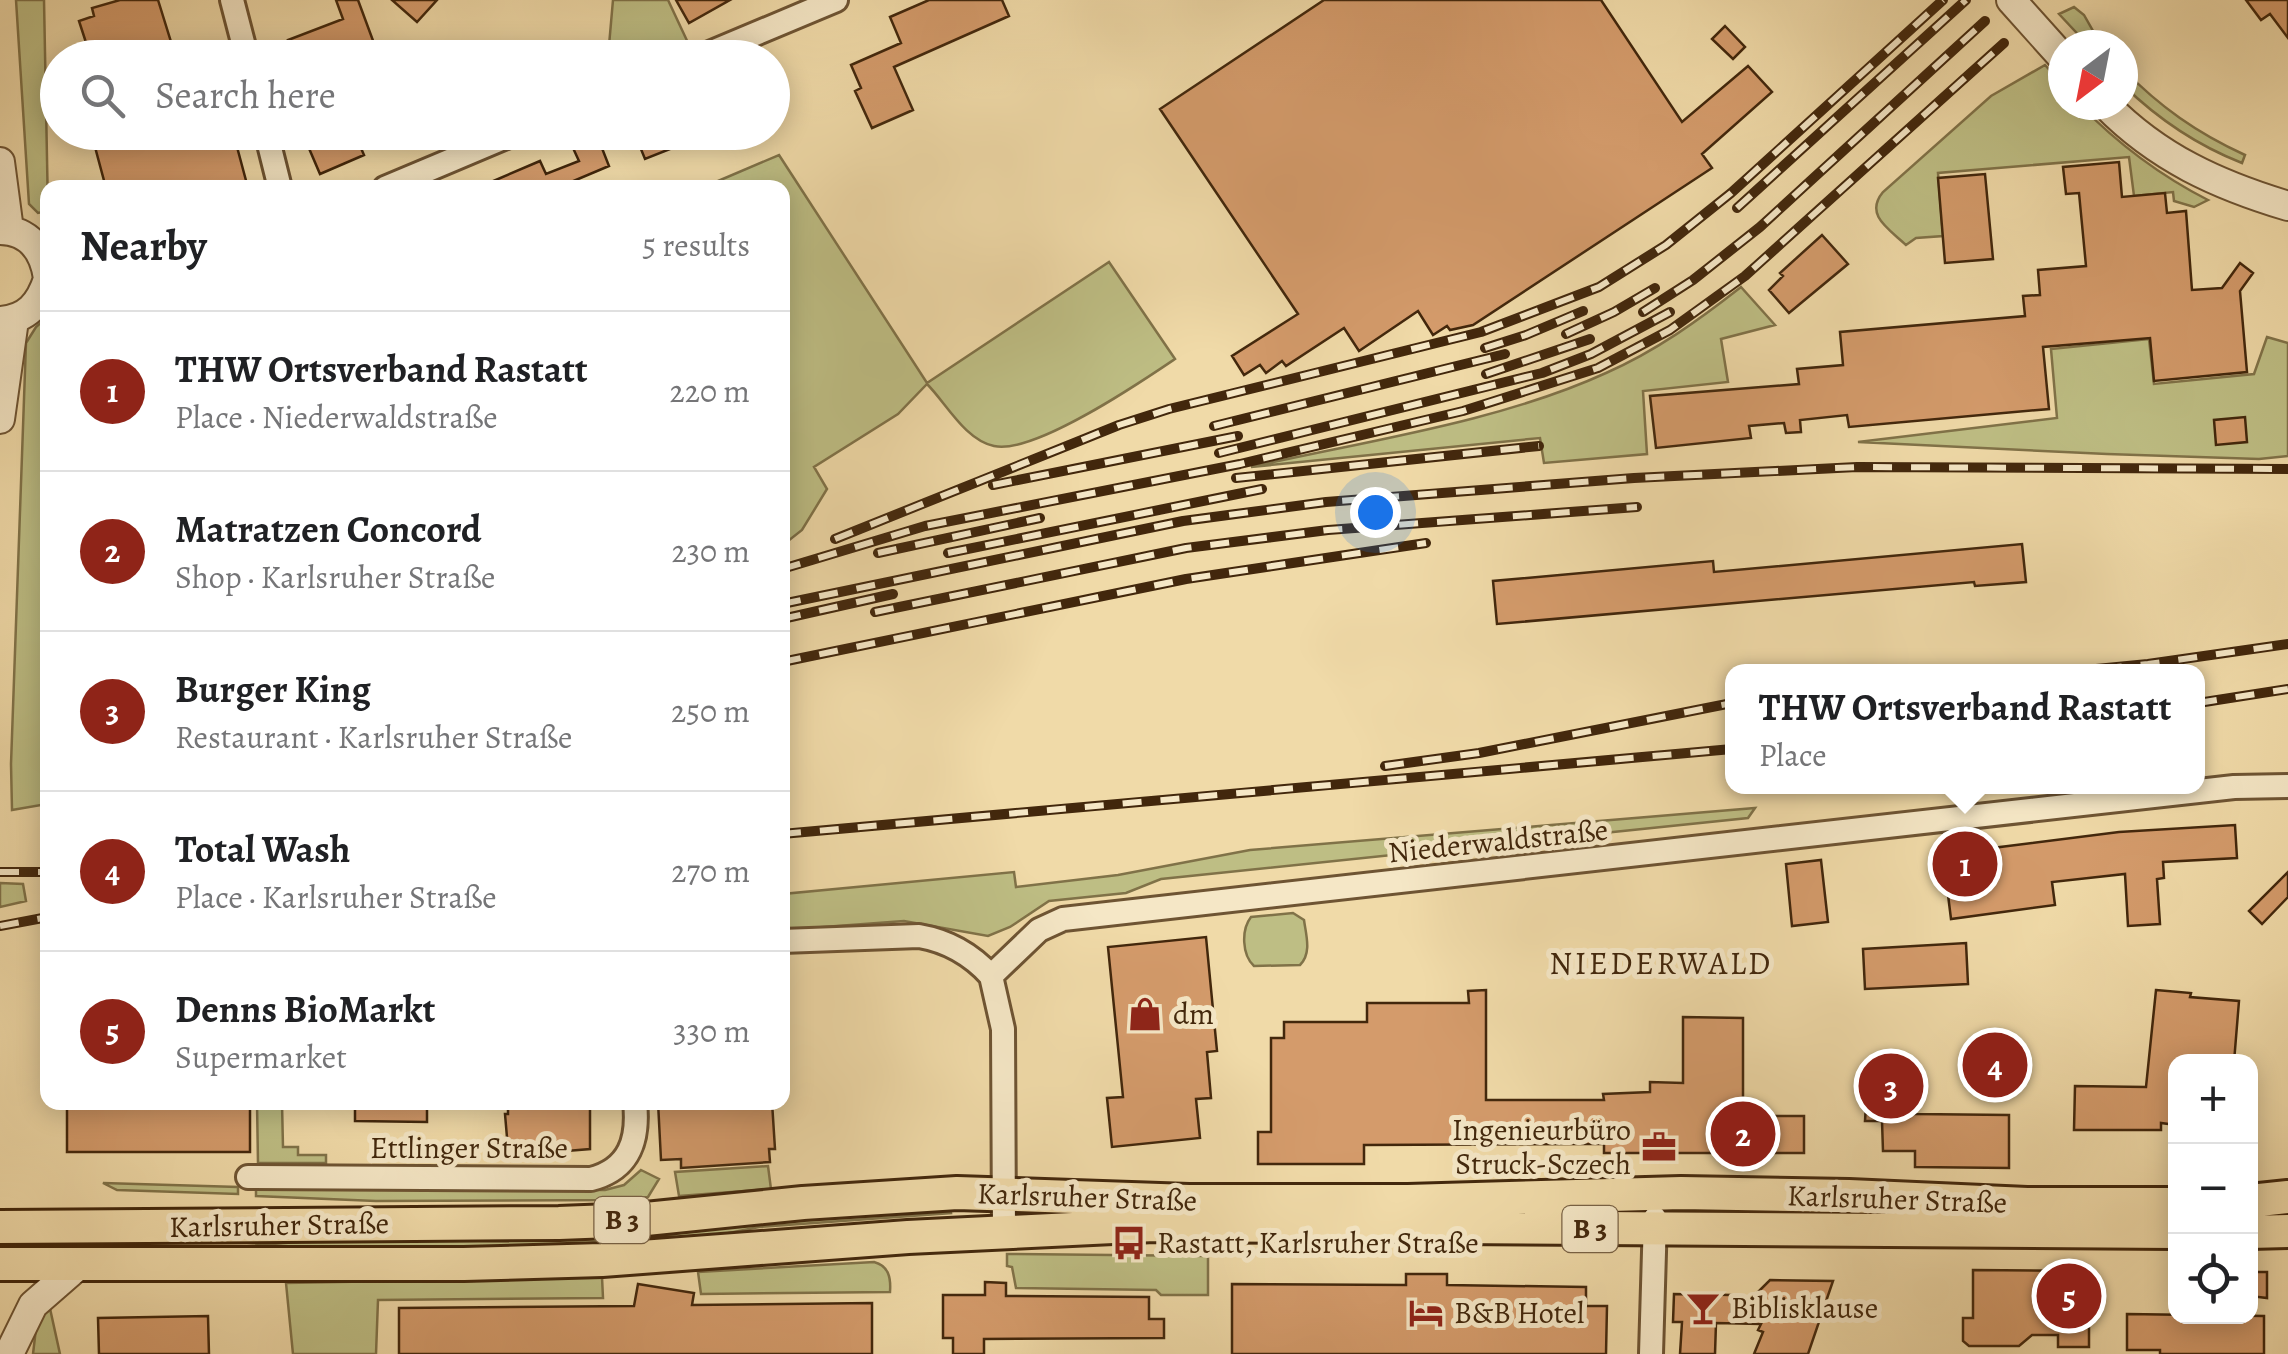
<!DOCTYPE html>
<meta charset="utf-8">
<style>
:root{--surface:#fff;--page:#f2f2f2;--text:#202124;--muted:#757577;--line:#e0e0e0;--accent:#8f2418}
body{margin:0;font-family:Alegreya,serif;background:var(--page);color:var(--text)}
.controls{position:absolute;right:30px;bottom:30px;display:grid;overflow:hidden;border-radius:20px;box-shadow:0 5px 25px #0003}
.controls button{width:90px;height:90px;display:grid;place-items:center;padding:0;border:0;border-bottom:2px solid var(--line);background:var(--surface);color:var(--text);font:50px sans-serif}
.compass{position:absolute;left:2048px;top:30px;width:90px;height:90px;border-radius:50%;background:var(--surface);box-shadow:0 5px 25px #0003;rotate:212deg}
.you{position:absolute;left:1375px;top:512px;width:35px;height:35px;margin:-25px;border:8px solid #fff;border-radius:50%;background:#1a73e8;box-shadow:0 0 0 15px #1a73e833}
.badge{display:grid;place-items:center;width:65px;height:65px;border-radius:50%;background:var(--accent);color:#fff;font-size:32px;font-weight:700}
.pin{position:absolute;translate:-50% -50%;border:5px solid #fff;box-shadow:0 2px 10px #0006}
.popup{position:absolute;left:1725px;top:664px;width:480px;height:130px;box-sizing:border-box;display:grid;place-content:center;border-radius:20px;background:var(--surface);filter:drop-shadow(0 2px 8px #0005);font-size:32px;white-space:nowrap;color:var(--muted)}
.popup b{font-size:38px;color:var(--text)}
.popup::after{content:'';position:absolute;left:50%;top:100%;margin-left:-20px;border:20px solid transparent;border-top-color:var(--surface)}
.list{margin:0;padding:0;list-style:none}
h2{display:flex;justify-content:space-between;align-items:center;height:130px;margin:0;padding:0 40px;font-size:42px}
h2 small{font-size:32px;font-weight:400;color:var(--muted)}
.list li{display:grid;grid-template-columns:65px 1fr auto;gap:30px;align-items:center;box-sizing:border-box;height:160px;padding:0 40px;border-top:2px solid var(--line)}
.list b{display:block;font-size:38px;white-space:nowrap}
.list p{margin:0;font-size:32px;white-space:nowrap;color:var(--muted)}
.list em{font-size:32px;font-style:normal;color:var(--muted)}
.icon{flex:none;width:55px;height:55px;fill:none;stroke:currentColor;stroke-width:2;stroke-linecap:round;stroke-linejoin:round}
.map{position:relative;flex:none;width:2288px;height:1354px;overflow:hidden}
.search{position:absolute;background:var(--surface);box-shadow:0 5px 25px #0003;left:40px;top:40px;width:750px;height:110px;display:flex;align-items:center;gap:25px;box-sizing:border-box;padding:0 35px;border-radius:55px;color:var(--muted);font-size:38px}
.panel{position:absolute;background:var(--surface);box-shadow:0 5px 25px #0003;left:40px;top:180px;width:750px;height:930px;border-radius:20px}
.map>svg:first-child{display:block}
</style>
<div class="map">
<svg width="2288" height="1354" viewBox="0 0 2288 1354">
<rect width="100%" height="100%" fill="#f0daa8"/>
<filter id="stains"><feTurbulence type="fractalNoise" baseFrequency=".002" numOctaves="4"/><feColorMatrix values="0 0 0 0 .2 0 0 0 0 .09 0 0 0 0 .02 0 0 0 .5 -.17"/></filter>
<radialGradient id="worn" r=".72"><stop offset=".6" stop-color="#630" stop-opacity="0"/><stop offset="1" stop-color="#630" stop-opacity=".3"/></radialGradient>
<path fill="#bebe84" stroke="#807248" stroke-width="2.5" d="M16,0H44L48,211L38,213L29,204Z
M613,0H668L690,47L667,57H608Z
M2074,7L2084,15L2101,45H2088L2059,14Z
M2045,65L2063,85V105H2080C2119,145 2159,175 2208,200L2194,207L2174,201L2173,192L2134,196L2129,157L1938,173L1943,236L1916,238L1906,245C1889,229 1864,215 1883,192L1991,96Z
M2123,69C2160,107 2197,133 2245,155L2242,163C2196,145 2158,119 2123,85Z
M779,155L927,383L1109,262L1175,359C1141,382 1034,455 994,446C965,440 946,403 927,384L898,414L814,467L827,489L802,530L783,545L782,188L704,187Z
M1741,287L1775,325L1721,339L1728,382L1643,391L1647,454L1544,463L1540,438L1251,467C1366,441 1499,422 1606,373C1656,351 1699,320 1741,287Z
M47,317V804L12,810L11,764L26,343L36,327Z
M2267,337L2288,343V456L2259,459L2107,454L1858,442L2057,418L2051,349L2149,339L2154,384L2254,374Z
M1755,808L1748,818L1161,879L1126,893L1049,901L1010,927L988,936L904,921L783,930V894L1014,872L1016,887L1118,875L1250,850Z
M0,883L23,884L26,901L0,907Z
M1293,913L1304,920C1306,935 1312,953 1300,965L1254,966C1242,955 1241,930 1251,917Z
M257,1103H282L283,1147H298V1155H326V1163H258Z
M768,1166L771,1189L679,1196L675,1172Z
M641,1170L659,1179L648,1197L619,1200L376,1201L256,1196V1187L605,1190L624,1185Z
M103,1183L238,1187V1194L117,1190Z
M950,1207L951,1213L759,1227L699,1239L591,1249L200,1250L335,1239L595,1238Z
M1007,1254L1208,1256V1295H1161L1156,1290L1016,1288L1012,1267L1007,1266Z
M874,1262C889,1266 891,1278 890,1292L701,1294L698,1272Z
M602,1277L603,1298L378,1300L376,1354H293L286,1283Z
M49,1304L60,1354H33L37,1320Z"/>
<path fill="#d49b6b" stroke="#42270c" stroke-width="2.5" d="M120,0H158L176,58H91L79,21L94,16L92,8Z
M336,0H358L375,46L356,53L353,45L318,58H295L288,40L343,19Z
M392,0H437L417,22Z
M676,0H730L689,23Z
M929,0H1002L1009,16L894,67L913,110L872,128L855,91L861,88L851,65L901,43L890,17Z
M1324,0H1601L1682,122L1748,66L1772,92L1702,154L1712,168L1473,325L1450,330L1447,326L1433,335L1418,311L1359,351L1344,328L1286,366L1282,361L1266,373L1260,365L1244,375L1232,356L1298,314L1160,109Z
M2246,0H2288V38L2270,14L2261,20Z
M1725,26L1745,47L1733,59L1712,39Z
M91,132H233L248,188H106Z
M302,132H354L364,155L320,174Z
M634,132H664L670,149L645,159Z
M598,138L609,166L557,188H477L540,161L546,174L579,161L573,148Z
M2119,162L2122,197L2165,193L2167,213L2186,211L2192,290L2222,288L2240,263L2253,273L2240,291L2247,372L2154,381L2150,338L2043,347L2049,409L1849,427L1847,415L1800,420L1801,432L1786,433L1784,423L1749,426L1751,438L1656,448L1650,396L1799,384L1797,369L1843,365L1840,332L2025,316L2023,296L2040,295L2038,270L2086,266L2079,193L2066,194L2063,167Z
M1985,174L1993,259L1945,263L1938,178Z
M1822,235L1848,264L1789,313L1769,290L1783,276L1780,273Z
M2245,417L2247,442L2216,445L2214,420Z
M2022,544L2026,582L1975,586L1974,582L1497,624L1493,581L1713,561L1714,572Z
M2235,825L2237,858L2163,862L2164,878L2157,879L2160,924L2128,926L2125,874L2052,882L2055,905L1951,919L1942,846L1984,841V849L2119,832Z
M1821,860L1828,922L1792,926L1786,864Z
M2288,872V897L2262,924L2249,911Z
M1206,937L1217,1051L1207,1052L1211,1098L1196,1099L1200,1138L1112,1147L1107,1098L1123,1097L1108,947Z
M1966,943L1968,984L1865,989L1863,949Z
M1486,990V1100H1604L1603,1094L1650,1092V1082L1683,1083V1017L1743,1018V1112H1765V1116H1804V1153H1604V1144H1587L1364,1145V1164H1258V1132H1271V1038H1284V1022H1367V1003H1469L1468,991Z
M2156,990L2191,993L2190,997L2239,1001L2234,1062H2176V1125L2161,1123V1130H2074L2075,1086L2146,1087Z
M1986,1049H2003V1081H1986Z
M1914,1072L1915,1114L2009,1115V1168L1915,1167V1151H1883L1882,1121H1865L1868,1073Z
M67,1102H250V1152H67Z
M355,1102H427V1122L355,1121Z
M508,1102H590V1149L555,1152V1149H508L505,1114H508Z
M658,1102H772L775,1149H769L770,1162L681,1168V1159L661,1160Z
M1973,1270L2089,1271V1347H2058V1335H2032L2019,1346H1969L1963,1341V1318H1973Z
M2250,1272H2267V1298L2250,1296Z
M1406,1274H1447V1285L1586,1287V1306H1607L1606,1354H1232V1284L1406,1285Z
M1770,1280L1833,1281L1808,1354H1754L1763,1332L1758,1330L1761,1324L1716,1323L1715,1354H1680L1682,1322H1673L1674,1294L1732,1295L1731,1319Z
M985,1282L1006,1283V1296L1149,1297V1319H1164V1338L984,1339V1354H953V1338H943V1295H985Z
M638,1284L694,1293L692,1305L872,1303V1354H399V1308L634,1306Z
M2127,1314L2264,1316V1354H2160V1350H2127Z
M208,1316L209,1354H99L98,1318Z"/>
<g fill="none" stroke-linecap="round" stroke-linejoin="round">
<g stroke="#6e5433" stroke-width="28">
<path id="minor" d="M232,0L247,58
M698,58L836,0
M266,132L280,188
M385,188L518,132
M782,941L919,936C948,941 971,954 991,976
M248,1177L591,1179C630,1169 639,1139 635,1102
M1004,1232L1003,1029L991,976L1039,930L1063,919L2234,787L2288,786
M1651,1354L1655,1218"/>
</g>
<g stroke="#6e5433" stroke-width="32">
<path id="tertiary" d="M2011,0L2063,58
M2106,105C2158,158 2218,185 2288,206
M0,162L9,230
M0,230C29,230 44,251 48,278
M0,321C27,319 40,304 48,279
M0,419L14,320
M9,1354L33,1305L80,1264"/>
</g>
<g stroke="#42270c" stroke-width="38">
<path id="primary" d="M2250,1201L2288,1197
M0,1227L559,1223L636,1220L803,1203L957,1193L1189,1201H1408L1681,1193L1849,1196L2027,1204H2176
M2250,1232L2288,1231
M0,1264H464L602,1260L908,1237L1154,1225L2176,1232"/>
</g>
<use href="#minor" stroke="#f5e7c6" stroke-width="22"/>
<use href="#tertiary" stroke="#f5e7c6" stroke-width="28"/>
<use href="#primary" stroke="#f0daa8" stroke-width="32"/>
<g stroke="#42270c" stroke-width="10">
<path id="rail" d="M1737,208L1966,0
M1643,312L1693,280L1760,227L1985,21
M1566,334L1614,312L1655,288
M1485,348L1526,335L1583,311
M1486,374L1590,339
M1214,426L1505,354
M1219,453L1542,373L1591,354L1670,312
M1236,478L1539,446
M993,485L1238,436
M835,539L1119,425L1169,409L1481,332L1599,287L1666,245L1731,193L1943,0
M878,553L1040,518
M948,553L1262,489
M782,569L925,526L1240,464L1463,411L1598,368L1670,330L1745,276L2004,43
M782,604L1183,521L1326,502L1634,478L1857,467L2288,469
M875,612L1186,548L1328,530L1637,507
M782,619L893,594
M782,662L1186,579L1426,543
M2065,672L2148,664L2288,644
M2198,703L2288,689
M1385,766L1479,753L1732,703
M782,834L1732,749
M0,872H48
M0,926L48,917"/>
</g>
<use href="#rail" stroke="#f5e7c6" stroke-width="6" stroke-dasharray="19" stroke-linecap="butt"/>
</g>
<defs>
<g id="shop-bare" transform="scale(2.7)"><path d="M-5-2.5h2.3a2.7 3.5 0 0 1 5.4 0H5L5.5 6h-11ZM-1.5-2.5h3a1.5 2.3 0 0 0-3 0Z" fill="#8f2418" stroke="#f5e7c6" stroke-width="2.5" paint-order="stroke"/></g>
<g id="office-bare" transform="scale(2.7)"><path d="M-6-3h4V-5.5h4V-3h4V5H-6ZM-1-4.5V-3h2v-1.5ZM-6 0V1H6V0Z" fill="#8f2418" stroke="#f5e7c6" stroke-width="2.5" paint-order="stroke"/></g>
<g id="bus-bare" transform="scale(2.7)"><path d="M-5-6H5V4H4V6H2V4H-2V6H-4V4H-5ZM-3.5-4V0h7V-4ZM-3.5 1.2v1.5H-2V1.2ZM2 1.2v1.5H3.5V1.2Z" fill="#8f2418" stroke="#f5e7c6" stroke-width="2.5" paint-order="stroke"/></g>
<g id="bar-bare" transform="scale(2.7)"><path d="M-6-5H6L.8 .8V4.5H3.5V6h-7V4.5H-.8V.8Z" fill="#8f2418" stroke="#f5e7c6" stroke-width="2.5" paint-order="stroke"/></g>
<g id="hotel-bare" transform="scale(2.7)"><path d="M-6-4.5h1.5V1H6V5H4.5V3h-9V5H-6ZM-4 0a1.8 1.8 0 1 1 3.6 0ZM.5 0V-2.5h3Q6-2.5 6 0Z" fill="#8f2418" stroke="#f5e7c6" stroke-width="2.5" paint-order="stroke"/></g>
</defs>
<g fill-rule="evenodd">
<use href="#shop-bare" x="1145" y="1014"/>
<use href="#office-bare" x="1659" y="1147"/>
<use href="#bus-bare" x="1129" y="1243"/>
<use href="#bar-bare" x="1703" y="1308"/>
<use href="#hotel-bare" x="1426" y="1313"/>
</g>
<g text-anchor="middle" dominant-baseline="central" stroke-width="10" stroke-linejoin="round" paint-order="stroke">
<g fill="#f5e7c6" stroke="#786144" stroke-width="2.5">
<rect x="594.5" y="1197" width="55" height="46" rx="8"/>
<rect x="1562.5" y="1206" width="55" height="46" rx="8"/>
</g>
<g font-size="28" font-weight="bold" fill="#42270c">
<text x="622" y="1220">B 3</text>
<text x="1590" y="1229">B 3</text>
</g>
<g font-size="30" fill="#42270c" stroke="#f5e7c6">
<text transform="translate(1498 841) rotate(-6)">Niederwaldstraße</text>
<text x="469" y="1148">Ettlinger Straße</text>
<text transform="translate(1087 1197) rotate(2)">Karlsruher Straße</text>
<text transform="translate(1897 1199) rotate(2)">Karlsruher Straße</text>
<text transform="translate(279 1225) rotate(-1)">Karlsruher Straße</text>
</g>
<g font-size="30" fill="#42270c" stroke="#f5e7c6" text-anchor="start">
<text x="1173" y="1014">dm</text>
<text x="1631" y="1130" text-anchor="end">Ingenieurbüro<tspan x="1631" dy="34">Struck-Sczech</tspan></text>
<text x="1157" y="1243">Rastatt, Karlsruher Straße</text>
<text x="1731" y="1308">Biblisklause</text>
<text x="1454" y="1313">B&amp;B Hotel</text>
</g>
<g font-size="32" letter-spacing="2.5" fill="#42270c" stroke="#f5e7c6">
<text x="1661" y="963">NIEDERWALD</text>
</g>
</g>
<rect width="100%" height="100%" filter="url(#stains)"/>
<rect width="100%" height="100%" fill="url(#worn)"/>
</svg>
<div class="controls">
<button>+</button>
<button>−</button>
<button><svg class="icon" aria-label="locate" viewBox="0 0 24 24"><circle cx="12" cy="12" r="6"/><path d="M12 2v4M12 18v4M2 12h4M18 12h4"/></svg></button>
</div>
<svg class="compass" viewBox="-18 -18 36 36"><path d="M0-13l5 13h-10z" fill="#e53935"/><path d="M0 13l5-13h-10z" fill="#757577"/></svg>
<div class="you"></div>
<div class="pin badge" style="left:1965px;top:864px">1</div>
<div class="popup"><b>THW Ortsverband Rastatt</b>Place</div>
<div class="pin badge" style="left:1743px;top:1134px">2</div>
<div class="pin badge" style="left:1891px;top:1086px">3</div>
<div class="pin badge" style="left:1995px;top:1065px">4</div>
<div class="pin badge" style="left:2069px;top:1296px">5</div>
<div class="search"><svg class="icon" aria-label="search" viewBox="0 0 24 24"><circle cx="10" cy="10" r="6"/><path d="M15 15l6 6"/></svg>Search here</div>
<section class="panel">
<h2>Nearby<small>5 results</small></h2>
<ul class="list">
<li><span class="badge">1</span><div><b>THW Ortsverband Rastatt</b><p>Place · Niederwaldstraße</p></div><em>220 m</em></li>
<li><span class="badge">2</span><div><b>Matratzen Concord</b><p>Shop · Karlsruher Straße</p></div><em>230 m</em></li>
<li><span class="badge">3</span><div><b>Burger King</b><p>Restaurant · Karlsruher Straße</p></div><em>250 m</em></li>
<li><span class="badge">4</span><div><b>Total Wash</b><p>Place · Karlsruher Straße</p></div><em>270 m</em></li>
<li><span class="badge">5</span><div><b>Denns BioMarkt</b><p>Supermarket</p></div><em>330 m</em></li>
</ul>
</section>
</div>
